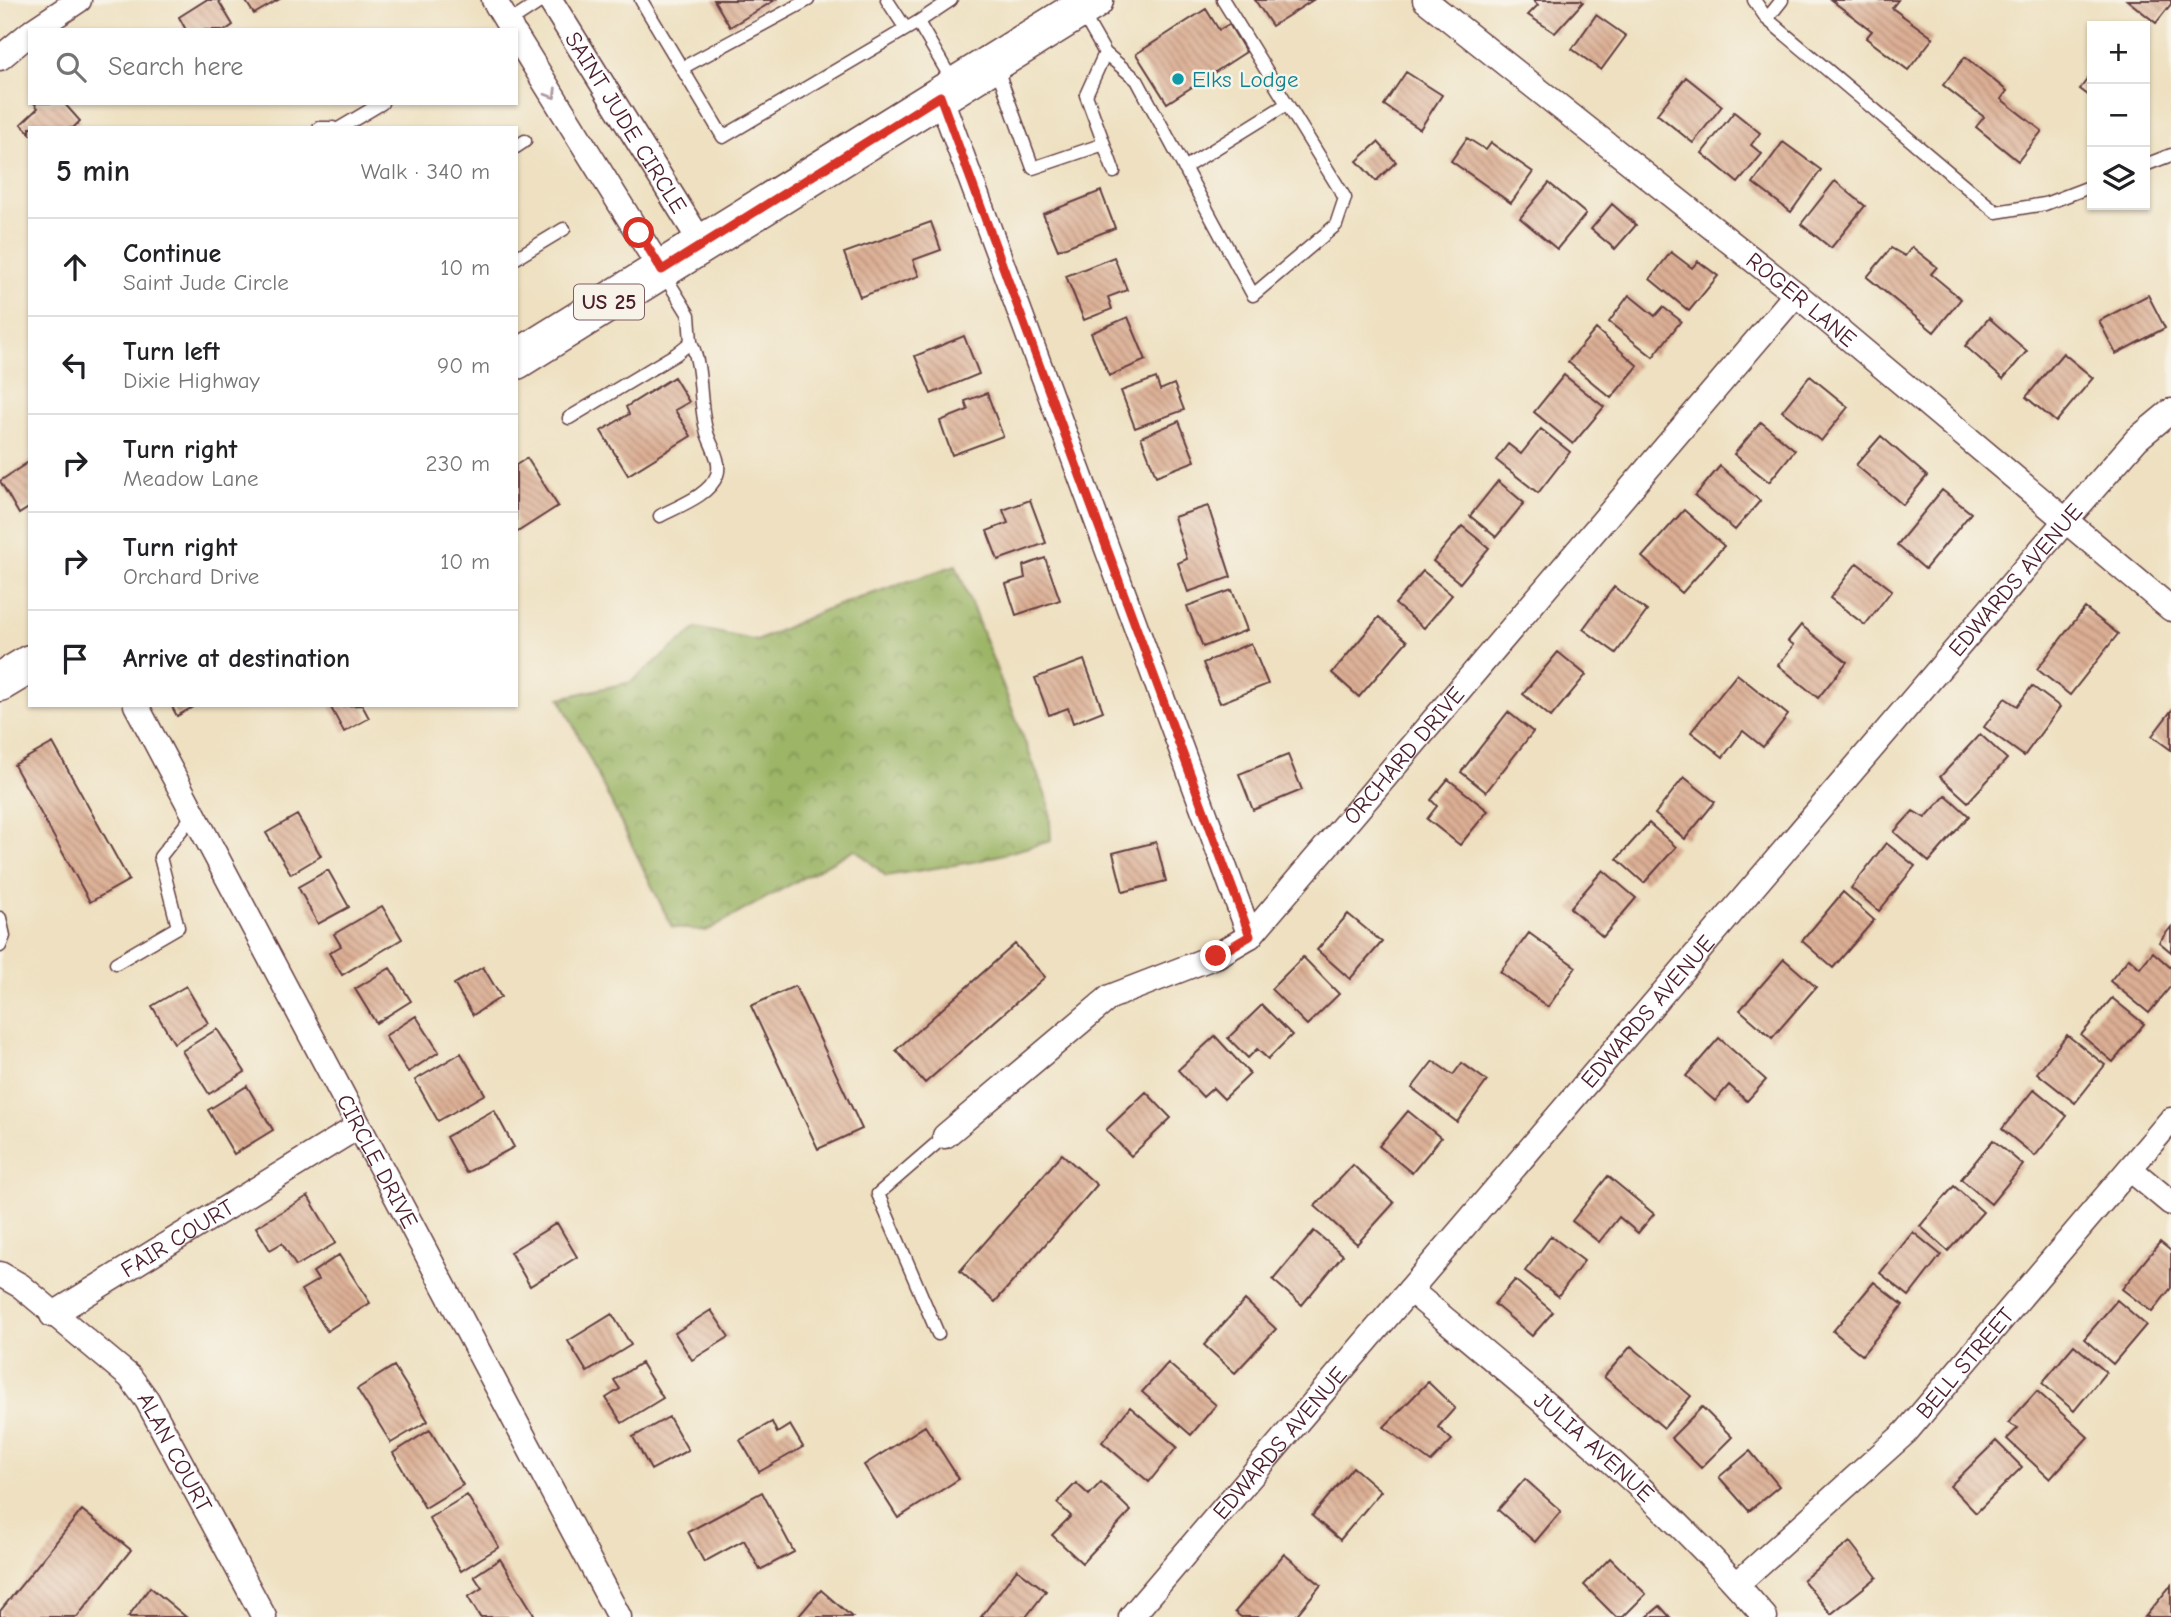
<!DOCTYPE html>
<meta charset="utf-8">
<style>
:root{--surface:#fff;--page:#f6f6f6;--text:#202124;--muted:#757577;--line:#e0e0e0}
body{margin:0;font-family:"Comic Neue",sans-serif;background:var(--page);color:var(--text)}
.controls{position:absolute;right:21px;top:21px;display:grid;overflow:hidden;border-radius:0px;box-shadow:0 2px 5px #0004}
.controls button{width:63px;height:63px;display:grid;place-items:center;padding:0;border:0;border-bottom:2px solid var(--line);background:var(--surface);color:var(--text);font:35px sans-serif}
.stop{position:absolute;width:21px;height:21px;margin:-16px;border:5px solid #d93025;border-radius:50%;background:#fff}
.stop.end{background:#d93025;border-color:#fff;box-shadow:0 2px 7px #0008}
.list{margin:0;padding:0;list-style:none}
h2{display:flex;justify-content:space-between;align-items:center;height:91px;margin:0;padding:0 28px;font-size:30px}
h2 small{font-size:23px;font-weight:400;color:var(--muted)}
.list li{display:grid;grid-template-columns:46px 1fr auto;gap:21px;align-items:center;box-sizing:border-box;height:98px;padding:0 28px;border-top:2px solid var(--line)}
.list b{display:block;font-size:26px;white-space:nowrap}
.list p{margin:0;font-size:23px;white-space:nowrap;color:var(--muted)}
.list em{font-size:23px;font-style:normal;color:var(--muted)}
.icon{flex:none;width:38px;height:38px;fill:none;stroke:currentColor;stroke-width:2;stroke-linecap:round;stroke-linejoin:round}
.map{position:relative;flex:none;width:2171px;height:1617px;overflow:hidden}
.search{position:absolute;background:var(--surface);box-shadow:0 2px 5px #0004;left:28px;top:28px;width:490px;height:77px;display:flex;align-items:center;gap:18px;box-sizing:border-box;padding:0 24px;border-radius:0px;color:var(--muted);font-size:26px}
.panel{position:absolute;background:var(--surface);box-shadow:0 2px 5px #0004;left:28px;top:126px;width:490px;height:581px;border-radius:0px}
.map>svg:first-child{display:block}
</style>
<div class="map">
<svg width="2171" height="1617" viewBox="0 0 2171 1617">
<defs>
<pattern id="forest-crowns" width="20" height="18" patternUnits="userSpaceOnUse" patternTransform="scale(1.75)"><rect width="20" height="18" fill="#9cb566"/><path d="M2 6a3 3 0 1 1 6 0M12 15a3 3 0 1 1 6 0" fill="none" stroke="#819354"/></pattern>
<pattern id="building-back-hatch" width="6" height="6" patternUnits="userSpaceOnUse" patternTransform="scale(1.75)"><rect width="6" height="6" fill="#dcaf94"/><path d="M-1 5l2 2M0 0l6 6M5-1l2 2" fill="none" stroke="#b48e79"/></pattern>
</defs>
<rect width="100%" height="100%" fill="#f7f3e8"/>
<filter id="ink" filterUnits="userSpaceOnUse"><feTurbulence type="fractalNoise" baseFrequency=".0143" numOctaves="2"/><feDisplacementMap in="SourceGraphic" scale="14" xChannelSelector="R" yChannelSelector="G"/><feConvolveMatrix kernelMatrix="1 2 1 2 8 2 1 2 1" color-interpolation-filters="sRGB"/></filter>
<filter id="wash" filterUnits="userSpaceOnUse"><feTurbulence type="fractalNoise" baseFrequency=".00686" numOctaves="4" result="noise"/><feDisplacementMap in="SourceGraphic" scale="28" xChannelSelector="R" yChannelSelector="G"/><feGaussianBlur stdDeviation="1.57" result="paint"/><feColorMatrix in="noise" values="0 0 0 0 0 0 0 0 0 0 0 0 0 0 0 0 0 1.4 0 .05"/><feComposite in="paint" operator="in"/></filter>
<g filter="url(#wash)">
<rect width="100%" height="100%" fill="#eee0c0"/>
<path fill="url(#forest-crowns)" stroke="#736a48" stroke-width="2" d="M956,565L1049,804L1051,841L978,861L886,876L855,849L706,931L672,927L560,698L631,682L697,628L757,641L824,610Z"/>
<g id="blocks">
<path fill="url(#building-back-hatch)" d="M206,0H218L233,25L226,30H186L179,17Z
M245,0H278L254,14Z
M714,0H775L730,27Z
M1255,0H1313L1272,26Z
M1533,0H1581L1583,2L1555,33L1528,15L1538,5Z
M1831,0H1898L1892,8L1933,38L1908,70L1866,38L1872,31Z
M2127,0H2171V4L2156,23Z
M1206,9L1219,30L1229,24L1246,52L1167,103L1136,54Z
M1596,15L1626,36L1601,70L1572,49Z
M1965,57L2007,91L2001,99L2042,131L2018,161L1976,127L1984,117L1943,85Z
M1406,72L1442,95L1420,129L1384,105Z
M2092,73V98L2080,89Z
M1686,77L1722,106L1693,143L1657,114Z
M34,103H64L80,121L73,128H30V133L21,124L38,108Z
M1734,112L1760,133L1751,145L1762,154L1738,183L1702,153Z
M1467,138L1486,150L1491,143L1533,172L1511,203L1451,161Z
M1378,142L1396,162L1376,181L1357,161Z
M1783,142L1821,170L1791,212L1753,183Z
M1835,181L1865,206L1831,248L1801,224Z
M1549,183L1586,214L1557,249L1520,218Z
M1101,191L1115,228L1058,250L1043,214Z
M1612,204L1636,225L1615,249L1591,229Z
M931,222L941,250L913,260L919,276L860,297L844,253Z
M1912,247L1937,267L1931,274L1961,299L1934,332L1867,277L1891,248L1905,256Z
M1671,252L1692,268L1698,261L1718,276L1689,311L1650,279Z
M1114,257L1127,290L1108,297L1112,309L1084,320L1066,276Z
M1629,295L1655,316L1663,307L1681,321L1653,357L1609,322Z
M2148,295L2165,328L2116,354L2099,321Z
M1128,317L1146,360L1109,376L1091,333Z
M1989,318L2027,351L2003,379L1965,346Z
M1596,329L1638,366L1611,398L1568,362Z
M964,336L979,374L931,394L915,356Z
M2063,353L2093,378L2056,422L2026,397Z
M1564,375L1604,407L1573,444L1534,412Z
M1810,376L1848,407L1821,441L1782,411Z
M674,377L689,402L675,410L691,436L628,475L601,431L629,414L626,407Z
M1156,378L1160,390L1174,384L1184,410L1135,428L1121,391Z
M987,393L1003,436L952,455L940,421L968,410L965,401Z
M1179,421L1195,461L1156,476L1141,437Z
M1761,422L1795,450L1769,482L1734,454Z
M1541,429L1570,452L1538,493L1496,460L1508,444L1521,454Z
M1881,436L1927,476L1903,505L1856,465Z
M527,458L558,506L516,533V465Z
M30,461V507L19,514L0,481Z
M1720,466L1760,501L1735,530L1695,496Z
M1498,481L1524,503L1496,537L1470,516Z
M1942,490L1971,513L1925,569L1897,545Z
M1030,500L1046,543L998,560L987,531L1008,523L1003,510Z
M1208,506L1231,577L1188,592L1178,563L1187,559L1174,517Z
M1684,510L1724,546L1682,593L1642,557Z
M1462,526L1489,548L1460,583L1433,561Z
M1045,558L1060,600L1016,615L1006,584L1025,578L1023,566Z
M1857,563L1892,590L1865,625L1830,598Z
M1423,571L1452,595L1424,628L1395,604Z
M1614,587L1647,611L1616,653L1583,629Z
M1232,590L1247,630L1203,647L1187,606Z
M2085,608L2118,634L2070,695L2037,669Z
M1379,617L1407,641L1359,697L1332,673Z
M1801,625L1847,662L1818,698L1778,665L1794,645L1788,641Z
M1251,643L1268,684L1220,703L1203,663Z
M1558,652L1586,675L1551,717L1523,694Z
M1084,660L1103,711L1073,723L1068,708L1049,715L1035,678Z
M1737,674L1788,715L1763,747L1743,731L1723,757L1691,732Z
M2032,686L2060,707L2024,756L1984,727L2005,698L2017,706Z
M171,705H196L177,716Z
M362,705L369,718L344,732L330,706Z
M2171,711V750L2152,736Z
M1508,712L1533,732L1486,792L1461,772Z
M1980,734L2007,759L1968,802L1940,777Z
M53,743L129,880L90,902L14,765Z
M1288,755L1302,790L1253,810L1239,774Z
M1684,777L1715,802L1685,839L1655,814Z
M1448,779L1488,811L1460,845L1427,819L1437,806L1431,800Z
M1946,795L1969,816L1929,862L1894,832L1913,811L1925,818Z
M297,815L321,856L291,874L266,833Z
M1649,823L1676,847L1644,883L1617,859Z
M1156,842L1166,881L1123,892L1113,853Z
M1886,843L1915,866L1879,911L1851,888Z
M328,870L349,907L318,924L298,887Z
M1603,870L1636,898L1603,937L1570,908Z
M1843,892L1874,920L1833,968L1802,941Z
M382,906L402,939L342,975L329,953L341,946L334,934Z
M1348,914L1382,942L1350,979L1317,950Z
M2171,927V952L2159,942Z
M1529,933L1576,967L1548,1007L1500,972Z
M1015,944L1045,977L925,1083L896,1050Z
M2153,952L2171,968V986L2149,1013L2110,981L2129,958L2140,968Z
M1303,957L1339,994L1307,1025L1271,989Z
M1784,959L1816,987L1772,1038L1740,1010Z
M483,967L501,997L473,1015L454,984Z
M390,968L411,1001L376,1023L355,989Z
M186,986L208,1023L174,1043L152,1006Z
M795,986L862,1129L818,1149L751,1006Z
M2112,998L2144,1024L2113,1062L2081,1035Z
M1262,1005L1292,1035L1268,1059L1257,1049L1248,1058L1228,1038Z
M416,1016L439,1052L408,1072L385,1036Z
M217,1029L245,1072L209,1094L182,1051Z
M2067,1035L2105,1065L2075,1103L2037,1073Z
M1215,1036L1250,1074L1224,1099L1213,1088L1203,1097L1178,1070Z
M1719,1038L1766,1080L1747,1101L1729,1085L1715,1101L1686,1076Z
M461,1053L485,1094L438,1121L415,1080Z
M1433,1061L1453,1075L1462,1063L1487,1081L1457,1122L1412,1088Z
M247,1086L273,1130L234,1154L208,1110Z
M2034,1089L2067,1116L2035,1156L2002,1129Z
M1146,1092L1171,1118L1131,1156L1106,1130Z
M494,1110L514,1147L466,1173L446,1137Z
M1408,1111L1441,1138L1412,1173L1379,1146Z
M1993,1140L2023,1165L1991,1204L1961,1179Z
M1062,1154L1097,1185L995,1302L960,1271Z
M1353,1165L1394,1203L1357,1244L1315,1206Z
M1608,1176L1654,1214L1638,1233L1619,1217L1599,1242L1572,1221Z
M1954,1186L1983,1212L1948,1251L1920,1226Z
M308,1196L336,1243L296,1266L282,1243L270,1250L256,1227Z
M557,1223L577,1257L530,1286L510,1252Z
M1314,1231L1343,1255L1302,1305L1273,1280Z
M1913,1232L1941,1255L1909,1296L1880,1273Z
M1551,1236L1584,1261L1558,1296L1525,1271Z
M2160,1242L2171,1251V1288L2152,1312L2122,1289Z
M339,1255L370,1303L327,1331L301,1290L318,1280L313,1272Z
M1515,1280L1553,1312L1532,1336L1494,1304Z
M1874,1282L1903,1305L1862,1355L1833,1331Z
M1245,1300L1276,1329L1235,1373L1204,1345Z
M2117,1300L2146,1325L2113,1364L2084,1339Z
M711,1310L729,1337L692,1360L675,1333Z
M612,1314L631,1345L587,1372L568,1341Z
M2074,1345L2106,1372L2074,1411L2042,1383Z
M1631,1346L1691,1396L1664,1428L1604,1377Z
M641,1363L663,1398L622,1423L606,1398L620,1389L614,1380Z
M1168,1363L1216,1405L1191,1435L1142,1392Z
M394,1366L428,1421L391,1443L357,1389Z
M1428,1382L1455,1408L1438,1427L1452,1440L1431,1462L1384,1427Z
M2037,1391L2088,1437L2050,1479L2007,1439L2018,1428L2008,1423Z
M1130,1407L1177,1447L1149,1482L1102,1442Z
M1702,1407L1732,1437L1701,1468L1671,1438Z
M669,1417L688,1450L651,1470L633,1437Z
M772,1422L777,1433L790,1425L803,1447L759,1472L740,1440Z
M925,1426L959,1479L898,1518L864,1465Z
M430,1430L463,1485L425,1508L393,1453Z
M1996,1441L2022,1467L1976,1513L1950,1486Z
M1750,1451L1779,1486L1749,1511L1719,1477Z
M1353,1467L1381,1491L1340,1540L1312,1516Z
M1525,1479L1561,1511L1535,1542L1498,1510Z
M1101,1482L1131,1511L1082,1563L1052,1535L1071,1516L1057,1503L1076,1483L1089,1495Z
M762,1492L794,1552L760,1570L744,1540L704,1562L688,1532Z
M467,1495L499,1547L461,1571L429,1518Z
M82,1510L131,1550L77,1617H0V1611Z
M1850,1542L1877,1577L1831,1614L1803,1580Z
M1284,1554L1321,1585L1295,1617H1241L1235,1612Z
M1610,1558L1646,1594L1623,1617H1616L1584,1585Z
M500,1559L534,1614L530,1617H480L468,1597L482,1588L474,1576Z
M1017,1569L1046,1591L1026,1617H981Z
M2171,1585V1617H2145Z
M150,1587L186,1617H128Z
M821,1590L852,1617H798Z
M1660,1606L1670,1617H1647Z"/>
</g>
</g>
<g filter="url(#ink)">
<use href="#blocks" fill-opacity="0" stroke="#633c41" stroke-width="2"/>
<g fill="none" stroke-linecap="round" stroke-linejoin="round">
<g stroke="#633c41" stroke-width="15">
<path id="lane" d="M641,0L723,137L918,22
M887,0L906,29
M951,0L918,22L953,82
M1754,0L1767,19L1996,212L2045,204L2092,186
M1081,11L1105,53L1086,95L1104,144
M1767,19L1782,0
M508,23L543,0
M1105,53L1137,80L1253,295L1336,225L1345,198L1223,0
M996,66L1033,168L1104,144L1114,172
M682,68L808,0
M319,128H333
M340,128L382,103
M516,147L525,141
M2145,165L2171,155
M1184,168L1287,104
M516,258L564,229
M569,418L676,354L691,342L689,315L663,273
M660,516C678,506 709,496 717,475C722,462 711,446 707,433C698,403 704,372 691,342
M0,918L4,936L0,946
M116,963L178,927L160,857L194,814
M938,1334L878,1194L945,1136"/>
</g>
<g stroke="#633c41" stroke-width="27">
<g id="street">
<path d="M494,0L512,30"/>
<path id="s1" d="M550,0L702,244"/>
<path id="s2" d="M1425,0L1796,294L2171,609"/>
<path d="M34,30L79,0"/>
<path d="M516,36L661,270"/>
<path d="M0,58L30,33"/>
<path d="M940,96L1250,936"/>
<path id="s3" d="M136,705L619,1617"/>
<path id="s4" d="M945,1136L1110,997L1216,956L1250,936L1796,294"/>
<path d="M2130,1169L2171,1203"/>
<path id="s5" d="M0,1274L21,1286L130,1377L147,1400L264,1617"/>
<path id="s6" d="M1410,1290C1533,1393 1661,1495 1765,1617"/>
<path id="s7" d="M52,1315L359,1126"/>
<path id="s8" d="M1737,1584L1906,1432L2171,1120"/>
<path id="s9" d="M1131,1617L2067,519L2137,439L2171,411"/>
</g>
</g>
<g stroke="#633c41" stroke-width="41">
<path id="primary" d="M516,360L1094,0
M0,682L30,664"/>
</g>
<use href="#lane" stroke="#fff" stroke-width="12"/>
<use href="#street" stroke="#fff" stroke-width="24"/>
<use href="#primary" stroke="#fff" stroke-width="38"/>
</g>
<defs><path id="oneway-chevron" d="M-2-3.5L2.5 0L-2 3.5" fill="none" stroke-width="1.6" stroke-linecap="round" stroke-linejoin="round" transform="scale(1.75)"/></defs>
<use stroke="#ae9aa0" href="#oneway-chevron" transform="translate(552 94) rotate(58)"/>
</g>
<g fill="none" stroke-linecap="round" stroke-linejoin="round" filter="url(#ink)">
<path stroke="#d93025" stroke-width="9" d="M639,233L662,270L940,96L1250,936L1216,956"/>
</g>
<circle fill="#0f9aa8" stroke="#f7f3e8" stroke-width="2.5" cx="1178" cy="79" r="7"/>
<g text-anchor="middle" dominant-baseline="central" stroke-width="5" stroke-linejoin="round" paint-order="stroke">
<rect fill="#f7f3e8" stroke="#7e5f64" stroke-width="2" x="574" y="284.5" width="70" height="35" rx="5"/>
<g font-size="21" font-weight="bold" fill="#4a1f2b">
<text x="609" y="302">US 25</text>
</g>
<g font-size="23" fill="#0d838f" stroke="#f7f3e8" text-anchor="start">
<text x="1192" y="79">Elks Lodge</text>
</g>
<g font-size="23" fill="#4a1f2b" stroke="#f7f3e8">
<text stroke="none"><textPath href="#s1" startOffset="144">SAINT JUDE CIRCLE</textPath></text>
<text stroke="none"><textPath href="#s2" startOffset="481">ROGER LANE</textPath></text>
<text stroke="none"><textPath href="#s9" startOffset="1363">EDWARDS AVENUE</textPath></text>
<text stroke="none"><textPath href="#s4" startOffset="606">ORCHARD DRIVE</textPath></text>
<text stroke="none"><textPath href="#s9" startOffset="796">EDWARDS AVENUE</textPath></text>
<text stroke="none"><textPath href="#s3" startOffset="516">CIRCLE DRIVE</textPath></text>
<text stroke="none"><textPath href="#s7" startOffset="147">FAIR COURT</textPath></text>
<text stroke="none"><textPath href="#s8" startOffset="318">BELL STREET</textPath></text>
<text stroke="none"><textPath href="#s9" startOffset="229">EDWARDS AVENUE</textPath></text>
<text stroke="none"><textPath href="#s6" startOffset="242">JULIA AVENUE</textPath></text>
<text stroke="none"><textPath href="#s5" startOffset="254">ALAN COURT</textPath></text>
</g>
</g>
</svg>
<div class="controls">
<button>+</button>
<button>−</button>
<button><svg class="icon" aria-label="layers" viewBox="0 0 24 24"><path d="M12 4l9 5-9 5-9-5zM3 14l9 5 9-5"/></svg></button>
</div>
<div class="stop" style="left:639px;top:233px"></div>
<div class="stop end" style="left:1216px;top:956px"></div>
<div class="search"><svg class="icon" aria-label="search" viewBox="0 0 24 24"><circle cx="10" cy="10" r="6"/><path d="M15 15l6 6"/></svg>Search here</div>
<section class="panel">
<h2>5 min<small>Walk · 340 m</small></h2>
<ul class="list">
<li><svg class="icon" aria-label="ahead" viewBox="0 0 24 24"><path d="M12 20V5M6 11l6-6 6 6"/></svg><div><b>Continue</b><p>Saint Jude Circle</p></div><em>10 m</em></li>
<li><svg class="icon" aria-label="left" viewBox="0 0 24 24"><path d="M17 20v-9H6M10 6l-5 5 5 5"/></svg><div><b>Turn left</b><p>Dixie Highway</p></div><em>90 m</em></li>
<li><svg class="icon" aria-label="right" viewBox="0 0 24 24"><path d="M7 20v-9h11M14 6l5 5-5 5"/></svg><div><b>Turn right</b><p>Meadow Lane</p></div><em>230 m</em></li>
<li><svg class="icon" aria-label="right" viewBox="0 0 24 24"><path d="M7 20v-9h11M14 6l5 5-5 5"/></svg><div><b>Turn right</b><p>Orchard Drive</p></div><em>10 m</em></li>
<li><svg class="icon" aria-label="arrive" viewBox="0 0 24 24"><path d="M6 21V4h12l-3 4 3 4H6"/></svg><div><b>Arrive at destination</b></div></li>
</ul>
</section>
</div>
